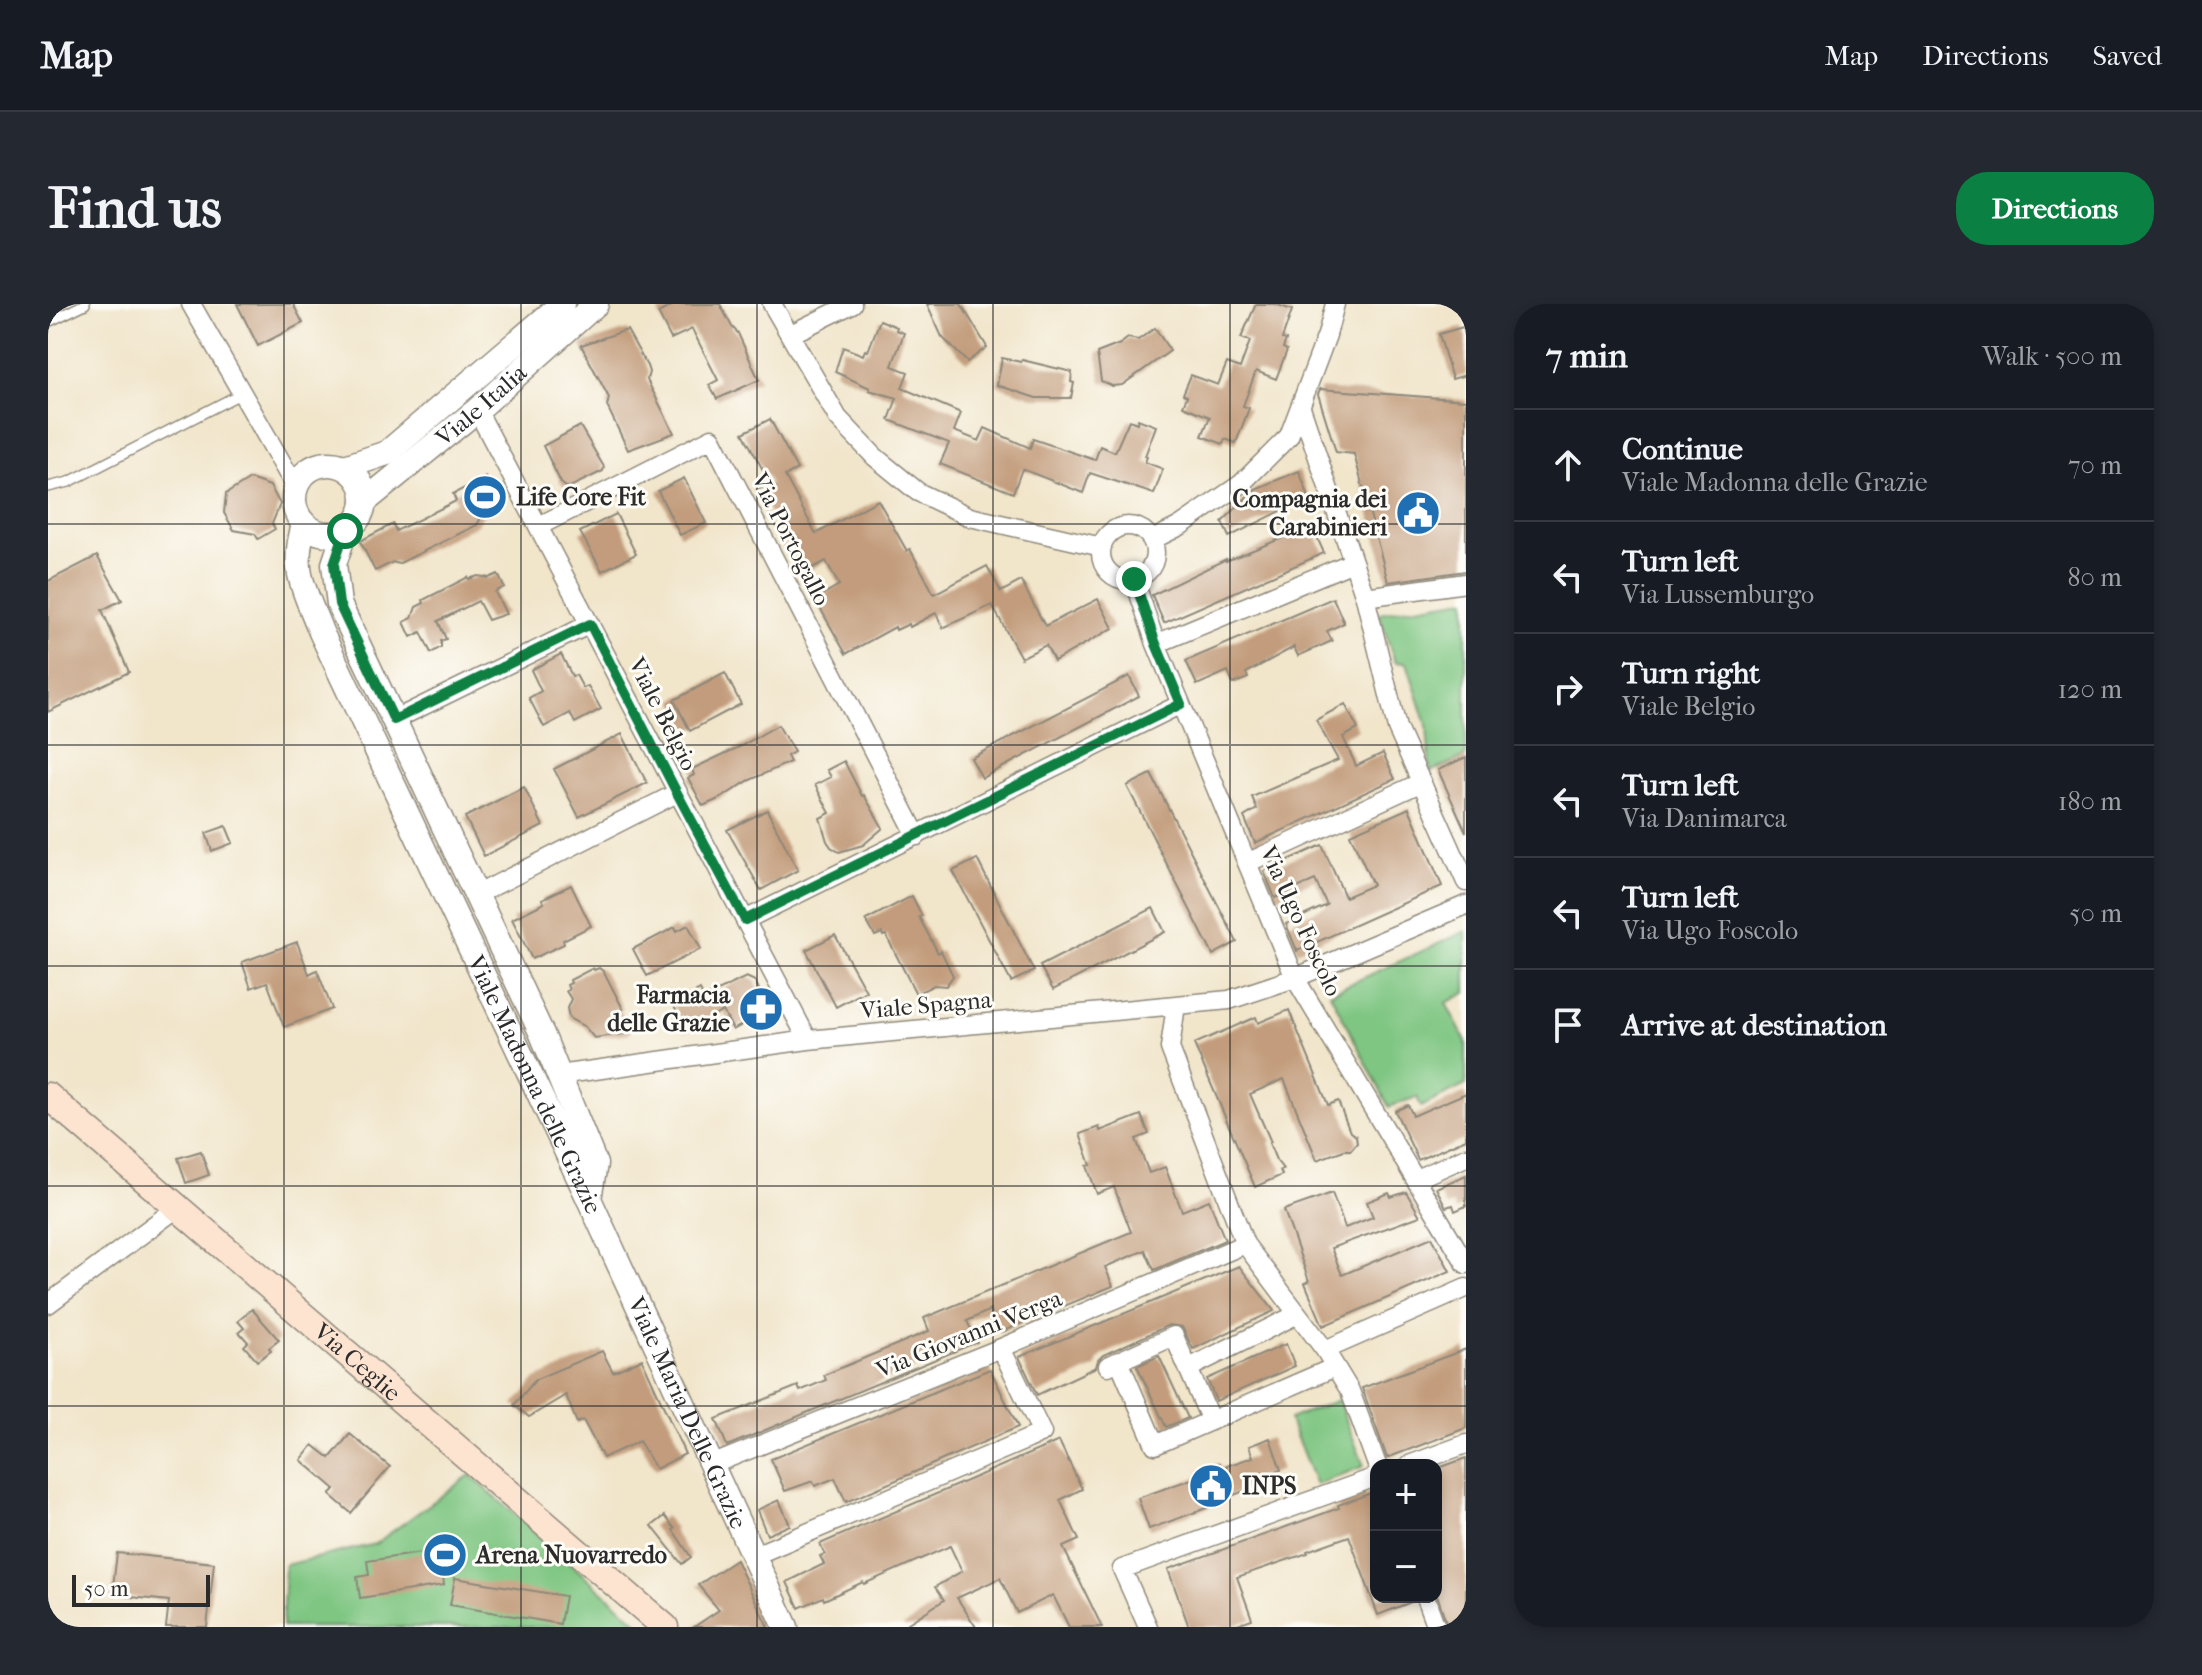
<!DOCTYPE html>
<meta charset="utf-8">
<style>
:root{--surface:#171b24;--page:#242831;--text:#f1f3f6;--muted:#9ea1a6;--line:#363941;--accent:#0b8043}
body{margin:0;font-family:"IM FELL French Canon",serif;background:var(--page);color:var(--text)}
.controls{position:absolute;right:24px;bottom:24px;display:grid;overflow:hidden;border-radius:16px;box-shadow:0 4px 12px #0003}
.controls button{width:72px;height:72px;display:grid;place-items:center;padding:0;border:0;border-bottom:2px solid var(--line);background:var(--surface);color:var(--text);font:40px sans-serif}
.scale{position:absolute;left:24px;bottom:20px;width:138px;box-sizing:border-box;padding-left:8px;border:4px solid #2b2b2b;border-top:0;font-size:22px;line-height:28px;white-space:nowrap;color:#2b2b2b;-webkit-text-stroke:6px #fdfcf7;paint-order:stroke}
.stop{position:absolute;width:24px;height:24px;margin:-18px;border:6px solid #0b8043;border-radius:50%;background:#fff}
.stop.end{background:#0b8043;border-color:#fff;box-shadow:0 2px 8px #0008}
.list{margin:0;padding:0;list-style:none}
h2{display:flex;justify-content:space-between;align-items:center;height:104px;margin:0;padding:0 32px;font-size:34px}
h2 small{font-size:26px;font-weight:400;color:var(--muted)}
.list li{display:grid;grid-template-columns:52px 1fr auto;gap:24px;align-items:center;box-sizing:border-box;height:112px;padding:0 32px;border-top:2px solid var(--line)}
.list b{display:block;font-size:30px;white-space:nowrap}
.list p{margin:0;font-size:26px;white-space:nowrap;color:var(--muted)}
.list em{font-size:26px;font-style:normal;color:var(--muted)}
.icon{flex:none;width:44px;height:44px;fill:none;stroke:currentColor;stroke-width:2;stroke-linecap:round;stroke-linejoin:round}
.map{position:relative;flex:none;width:1418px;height:1323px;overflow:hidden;border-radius:32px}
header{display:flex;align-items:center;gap:48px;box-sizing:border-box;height:112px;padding:0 40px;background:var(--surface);border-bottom:2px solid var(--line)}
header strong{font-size:38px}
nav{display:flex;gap:44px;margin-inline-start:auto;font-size:28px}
.intro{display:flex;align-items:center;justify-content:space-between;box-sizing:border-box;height:192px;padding:0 48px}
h1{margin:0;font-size:56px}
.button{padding:20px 36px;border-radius:32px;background:var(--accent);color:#fff;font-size:28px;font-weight:700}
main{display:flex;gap:48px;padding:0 48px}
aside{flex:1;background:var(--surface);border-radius:32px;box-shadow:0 4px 12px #0003}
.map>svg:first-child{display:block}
</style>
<header>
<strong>Map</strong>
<nav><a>Map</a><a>Directions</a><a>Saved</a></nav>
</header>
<div class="intro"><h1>Find us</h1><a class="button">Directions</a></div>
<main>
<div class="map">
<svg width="1418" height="1323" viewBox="0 0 1418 1323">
<rect width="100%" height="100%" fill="#fdfcf7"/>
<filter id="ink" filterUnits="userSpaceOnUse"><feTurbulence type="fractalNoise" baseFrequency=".0125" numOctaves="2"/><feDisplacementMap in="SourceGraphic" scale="16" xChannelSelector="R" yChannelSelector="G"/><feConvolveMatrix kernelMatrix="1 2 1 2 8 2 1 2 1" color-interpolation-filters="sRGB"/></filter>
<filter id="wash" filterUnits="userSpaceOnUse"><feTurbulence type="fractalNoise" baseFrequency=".006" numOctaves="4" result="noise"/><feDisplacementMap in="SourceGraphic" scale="32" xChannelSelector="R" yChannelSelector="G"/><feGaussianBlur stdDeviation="1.8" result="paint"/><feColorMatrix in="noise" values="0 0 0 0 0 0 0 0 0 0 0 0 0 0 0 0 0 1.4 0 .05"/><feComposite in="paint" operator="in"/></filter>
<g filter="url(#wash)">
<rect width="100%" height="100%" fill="#f1e5ca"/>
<path fill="#7fc682" stroke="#557856" stroke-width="2" d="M1418,295V452L1382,468L1379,421L1359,359L1347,358L1331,309Z
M1418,627V689L1398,699L1418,738V781L1373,803L1369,793L1341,803L1282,689Z
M1290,1096L1316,1162L1268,1181L1241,1115Z
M422,1171L595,1323H234L237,1261L327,1240Z"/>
<g id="blocks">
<path fill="#c29c7b" d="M189,0H245L255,19L210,42Z
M627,0H672L684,23L690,29L711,76L669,95L661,81L670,76L644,25L623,35L610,9Z
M879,0H913L939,43L919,58L894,33Z
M1208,0H1227L1244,6L1234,35L1238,36L1235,44L1239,46L1228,75L1208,67L1195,102L1201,104L1188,139L1177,135L1175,140L1154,132L1162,113L1135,102L1139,92L1135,90L1143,71L1170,81L1179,59L1192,64L1202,37L1193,34Z
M832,16L849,23L848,26L856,29L844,62L860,68L854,84L913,109L906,127L931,137L937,124L982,144L985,135L1047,156L1052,142L1067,148L1081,116L1089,119L1090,115L1108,122L1097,152L1099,153L1097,158L1115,165L1106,190L1042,169L1035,189L974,165L965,189L892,160L901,139L841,116L849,94L821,86L822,84L787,68L795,43L815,51L817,46L820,47Z
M1415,23L1418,34V71L1404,75L1391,30Z
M1107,24L1122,47L1074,81L1064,82L1053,77L1049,49L1072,40L1080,34L1090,36Z
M579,26L599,62L601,68L599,76L626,129L580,146L559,102L561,94L533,41Z
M954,54L973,58L974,56L1024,68L1023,78L1026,79L1023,94H988L949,81Z
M1272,85L1418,96V267L1340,278L1306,150L1288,148L1270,90Z
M722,115L749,165L737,172L768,230L830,196L859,247L862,245L886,290L939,262L953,288L973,277L997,322L1050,295L1065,324L1006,357L998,341L973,354L944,301L895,324L888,309L862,323L861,320L848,326L847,323L798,350L767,295L791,281L778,257L759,267L744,238L739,241L709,186L722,179L695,129Z
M532,122L556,163L555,167L522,183H518L513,179L495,142Z
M1251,167L1261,193L1181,233L1174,218L1207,185Z
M438,173L453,203L434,212L429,221L350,260L345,258L327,267L312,237L345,220L348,227L408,197L405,190Z
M636,174L658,219L632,231L610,187Z
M202,175L222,182L232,200L224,220L227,225L210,235L207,230L186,226L176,209L178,190Z
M568,210L588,250L554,267L532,228Z
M1264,222L1276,249L1116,319L1104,291L1178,255V257Z
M49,252L74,296L54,306L81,368L0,408V277Z
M450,270L456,283L447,288L458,310L440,316L430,297L390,317L398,335L393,337V343L383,349L373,328L363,333L356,318L364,314L368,303L376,299L375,296L420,273L421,275L430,272L441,274Z
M1285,294L1296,319L1279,327L1284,337L1250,352L1246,343L1198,369L1200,374L1185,380L1180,367L1149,381L1138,357Z
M513,350L524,372L528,371L535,384L540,382L553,405L527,419L522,409L496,423L481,394L493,387L483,366Z
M677,369L693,400L642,427L626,396Z
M1081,372L1091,392L934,474L923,454Z
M1297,400L1310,425L1295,433L1308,462L1335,449L1347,475L1207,539L1196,513L1209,505L1204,493L1290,456L1268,416Z
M730,421L746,448L739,452L742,458L700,477L673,494L655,502L640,474L646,471L644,465L693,442Z
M574,430L599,479L531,513L506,465Z
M1418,453V528L1390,466Z
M796,457L814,492L816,491L835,524L815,541L791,548L783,543L779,537L772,514L782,509L767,481L783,473L779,466Z
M1103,470L1189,638L1165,651L1079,482Z
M476,483L495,522L436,552L417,513Z
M1361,504L1394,582L1249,647L1238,620L1279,601L1267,576L1227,594L1216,567L1274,541L1297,593L1325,581L1302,530Z
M719,506L750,566L713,586L679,526Z
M178,522L185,539L164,547L158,529Z
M929,555L986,667L963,678L905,567Z
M523,581L543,622L515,636L516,640L484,655L464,615L496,599L494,595Z
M864,592L874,612L871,613L890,649L893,647L905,672L898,682L886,681L868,690L838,631L835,632L834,629L827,632L818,616Z
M1105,604L1117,628L1005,686L992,662Z
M640,621L653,645L599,672L585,645L627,623L629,627Z
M787,631L818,687L788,703L758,646Z
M249,638L261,670L269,666L284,705L236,723L219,678L203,684L194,658Z
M545,664L546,666L551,664L556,668L575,705L572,706L583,729L546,734L537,723L521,714L519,704L523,695L518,687L521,686L519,681L523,679L522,676Z
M698,673L707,677L718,700L716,709L685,726L675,707L638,728L625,700L652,686L656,694Z
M1241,706L1280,801L1290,797L1302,828L1308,832L1309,839L1303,846H1296L1269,856L1236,775L1202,790L1223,838L1221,839L1228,856L1235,865L1232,866L1234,871L1207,883L1146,740L1208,713L1210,719Z
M1418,789V835L1370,856L1347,807L1360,801L1365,812Z
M1093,811L1101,830L1088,835L1101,869L1117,863L1134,907L1161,896L1177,936L1106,966L1097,946L1057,963L1065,982L953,1028L942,1006L919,1017L929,1038L679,1142L668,1115L750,1082L752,1087L778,1076L776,1071L881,1027L876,1014L1083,928L1066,883L1049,890L1039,862L1043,861L1032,830L1051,823L1052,827Z
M153,847L161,871L138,879L130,854Z
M1418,871V902L1407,907L1405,901L1398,903L1388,884Z
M1358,888L1372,912L1283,944L1294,971L1384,933L1402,967L1275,1022L1257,979L1261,977L1236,906L1284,889L1297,924L1325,913L1319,898L1341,889L1343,893Z
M1191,962L1226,1007L1145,1045L1134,1023L1121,1021L1055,1051L1050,1056L1048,1063L989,1091L971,1053Z
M204,1005L231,1036L221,1044L223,1047L209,1057L196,1042L200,1038L191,1028L196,1024L190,1017Z
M1238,1040L1247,1062L1168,1097L1159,1075Z
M1418,1045V1124L1339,1154L1314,1084Z
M554,1047L565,1068L594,1055L637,1150L608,1165L591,1137L555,1154L535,1116L529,1119L518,1091L481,1113L466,1101L488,1075Z
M1111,1052L1140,1114L1118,1123L1089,1062Z
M942,1065L970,1123L798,1198L787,1174L767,1182L765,1177L737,1187L723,1155Z
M302,1130L342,1163L303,1209L282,1191L287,1185L253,1156L265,1141L282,1154Z
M1222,1134L1233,1166L1199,1178L1202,1185L1161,1200L1162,1203L1101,1225L1090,1194L1152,1172L1150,1167L1171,1159L1173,1164L1205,1153L1201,1142Z
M1011,1137L1034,1185L1012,1196L1031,1236L1015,1243L1054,1323H1021L1005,1291L969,1309L952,1274L909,1294L928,1323H854L896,1296L887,1283L914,1267L902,1242L816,1280L815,1278L776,1296L775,1293L751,1304L739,1278L776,1260L772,1252L777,1250L772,1240Z
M1418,1154V1323H1400L1388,1288V1165Z
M1323,1189L1328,1203V1293H1365L1366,1297L1330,1311L1301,1232L1259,1247L1260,1249L1189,1273L1204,1315L1181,1323H1141L1120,1265L1291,1204L1290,1201Z
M731,1196L742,1221L719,1231L709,1206Z
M617,1212L627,1225L625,1226L643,1253L634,1260L604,1222Z
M380,1248L382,1264L394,1262L396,1281L312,1294L309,1273L321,1271L319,1257Z
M69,1249L166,1259L159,1323H118L121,1297L64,1291Z
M688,1256L720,1323H646L671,1306L650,1281Z
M407,1274L517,1292L512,1320L402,1301Z"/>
</g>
</g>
<g filter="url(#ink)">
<use href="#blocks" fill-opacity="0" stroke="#8e887a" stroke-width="2"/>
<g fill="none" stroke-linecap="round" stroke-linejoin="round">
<g stroke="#8e887a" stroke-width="12">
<path id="service" d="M0,18L37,0
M0,183L21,178L194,89"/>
</g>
<g stroke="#8e887a" stroke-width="21">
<path id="minor" d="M143,0L247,182
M724,0L790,114L827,153L870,188L922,213L1054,243
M743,30L804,0
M1253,103L1317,293L1349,424L1418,578
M429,106L760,736
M491,222L664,134L869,532
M1053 249a27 27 0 1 1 54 0a27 27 0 1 1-54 0Z
M1104,236L1132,222L1193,180L1241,132L1279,31L1287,0
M1086,275L1108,340L1247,674L1418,960
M1317,293L1418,279
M1108,340L1305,258
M346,416L542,320
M1199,559L1374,478
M428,591L629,489
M697,616L1133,400
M1128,701L1122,744L1197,940L1277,1046L1302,1087L1329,1161
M511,771L760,736L1181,696L1247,674L1418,601
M1368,875L1418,853
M0,1000L129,904
M1277,1046L1418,984
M1071,1057L1107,1141L1287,1063
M1060,1062L1126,1032L1163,1117
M1141,1064L1250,1010
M663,1161L953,1044L1197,940
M1361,1161L1418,1140
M705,1252L994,1129L953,1044
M1377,1293L1388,1323
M1100,1323L1074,1265L1328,1173"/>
</g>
<g stroke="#8e887a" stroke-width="27">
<g id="tertiary">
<circle cx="281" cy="195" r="35"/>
<path d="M297,163L339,149L514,0"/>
<path id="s1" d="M316,198L429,106L548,0"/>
<path id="s2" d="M256,221C242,267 257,286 273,328L541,895L738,1323"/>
<path d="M297,227L286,260L291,300L494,730L547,860L541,895"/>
</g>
</g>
<g stroke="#8e887a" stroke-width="29">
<g id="secondary">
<path id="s3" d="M0,792L617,1323"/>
</g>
</g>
<use href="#service" stroke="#fff" stroke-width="9"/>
<use href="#minor" stroke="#fff" stroke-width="18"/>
<use href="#tertiary" stroke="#fff" stroke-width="24"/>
<use href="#secondary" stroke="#fde4d1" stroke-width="26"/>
</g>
</g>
<g fill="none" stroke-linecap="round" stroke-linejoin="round" filter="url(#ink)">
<path stroke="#0b8043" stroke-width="10" d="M297,227L286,260L291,300L346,416L542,320L629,489L697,616L1133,400L1108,340L1086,275"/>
</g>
<path fill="none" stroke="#2b2b2b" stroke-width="2" stroke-opacity="0.55" d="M236,0V1323M473,0V1323M709,0V1323M945,0V1323M1182,0V1323M0,220H1418M0,441H1418M0,662H1418M0,882H1418M0,1102H1418"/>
<defs>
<g id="stadium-disc" transform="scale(2.3)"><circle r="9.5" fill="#1f6fb2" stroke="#fdfcf7"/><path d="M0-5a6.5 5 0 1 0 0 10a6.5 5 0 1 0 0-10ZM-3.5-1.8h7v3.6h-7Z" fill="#fff"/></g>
<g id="civic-disc" transform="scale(2.3)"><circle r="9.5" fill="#1f6fb2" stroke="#fdfcf7"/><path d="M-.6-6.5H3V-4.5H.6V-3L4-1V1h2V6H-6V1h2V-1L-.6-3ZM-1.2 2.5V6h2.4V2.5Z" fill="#fff"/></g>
<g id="pharmacy-disc" transform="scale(2.3)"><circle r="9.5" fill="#1f6fb2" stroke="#fdfcf7"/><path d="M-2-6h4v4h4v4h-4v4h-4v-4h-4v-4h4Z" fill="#fff"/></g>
</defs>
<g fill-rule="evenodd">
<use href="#stadium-disc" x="437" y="193"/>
<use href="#civic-disc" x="1370" y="209"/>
<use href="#pharmacy-disc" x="713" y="705"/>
<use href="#civic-disc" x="1163" y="1182"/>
<use href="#stadium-disc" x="397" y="1251"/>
</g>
<g text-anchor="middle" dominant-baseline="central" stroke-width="6" stroke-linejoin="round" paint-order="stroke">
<g font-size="24" fill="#2b2b2b" stroke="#fdfcf7">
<text stroke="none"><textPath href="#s1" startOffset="152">Viale Italia</textPath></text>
<text transform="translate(743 235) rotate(63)">Via Portogallo</text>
<text transform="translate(615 410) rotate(63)">Viale Belgio</text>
<text transform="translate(1253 617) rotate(65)">Via Ugo Foscolo</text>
<text transform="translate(878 701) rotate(-5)">Viale Spagna</text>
<text stroke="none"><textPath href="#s2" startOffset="612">Viale Madonna delle Grazie</textPath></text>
<text transform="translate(921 1030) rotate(-22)">Via Giovanni Verga</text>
<text stroke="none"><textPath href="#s3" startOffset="408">Via Ceglie</textPath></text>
<text stroke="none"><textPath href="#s2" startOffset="974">Viale Maria Delle Grazie</textPath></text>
</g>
<g font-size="24" font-weight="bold" fill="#2b2b2b" stroke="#fdfcf7" text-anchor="start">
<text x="468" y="193">Life Core Fit</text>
<text x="1339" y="195" text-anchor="end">Compagnia dei<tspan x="1339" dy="28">Carabinieri</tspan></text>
<text x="682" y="691" text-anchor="end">Farmacia<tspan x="682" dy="28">delle Grazie</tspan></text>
<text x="1194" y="1182">INPS</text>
<text x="428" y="1251">Arena Nuovarredo</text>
</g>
</g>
</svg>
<div class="controls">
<button>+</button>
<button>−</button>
</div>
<div class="scale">50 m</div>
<div class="stop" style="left:297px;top:227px"></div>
<div class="stop end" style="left:1086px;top:275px"></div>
</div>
<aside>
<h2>7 min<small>Walk · 500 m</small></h2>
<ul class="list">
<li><svg class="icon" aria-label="ahead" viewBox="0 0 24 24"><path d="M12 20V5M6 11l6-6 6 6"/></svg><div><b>Continue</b><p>Viale Madonna delle Grazie</p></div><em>70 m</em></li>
<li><svg class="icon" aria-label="left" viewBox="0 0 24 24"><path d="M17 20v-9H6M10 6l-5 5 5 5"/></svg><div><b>Turn left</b><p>Via Lussemburgo</p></div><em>80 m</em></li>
<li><svg class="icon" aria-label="right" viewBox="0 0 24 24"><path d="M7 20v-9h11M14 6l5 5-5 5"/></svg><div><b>Turn right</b><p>Viale Belgio</p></div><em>120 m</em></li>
<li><svg class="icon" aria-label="left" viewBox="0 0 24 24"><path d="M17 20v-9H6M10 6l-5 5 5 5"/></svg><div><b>Turn left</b><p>Via Danimarca</p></div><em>180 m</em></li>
<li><svg class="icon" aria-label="left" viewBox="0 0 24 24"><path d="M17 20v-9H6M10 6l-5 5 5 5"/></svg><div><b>Turn left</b><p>Via Ugo Foscolo</p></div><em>50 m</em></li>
<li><svg class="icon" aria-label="arrive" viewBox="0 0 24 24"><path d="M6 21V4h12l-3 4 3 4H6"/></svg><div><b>Arrive at destination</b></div></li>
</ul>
</aside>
</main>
